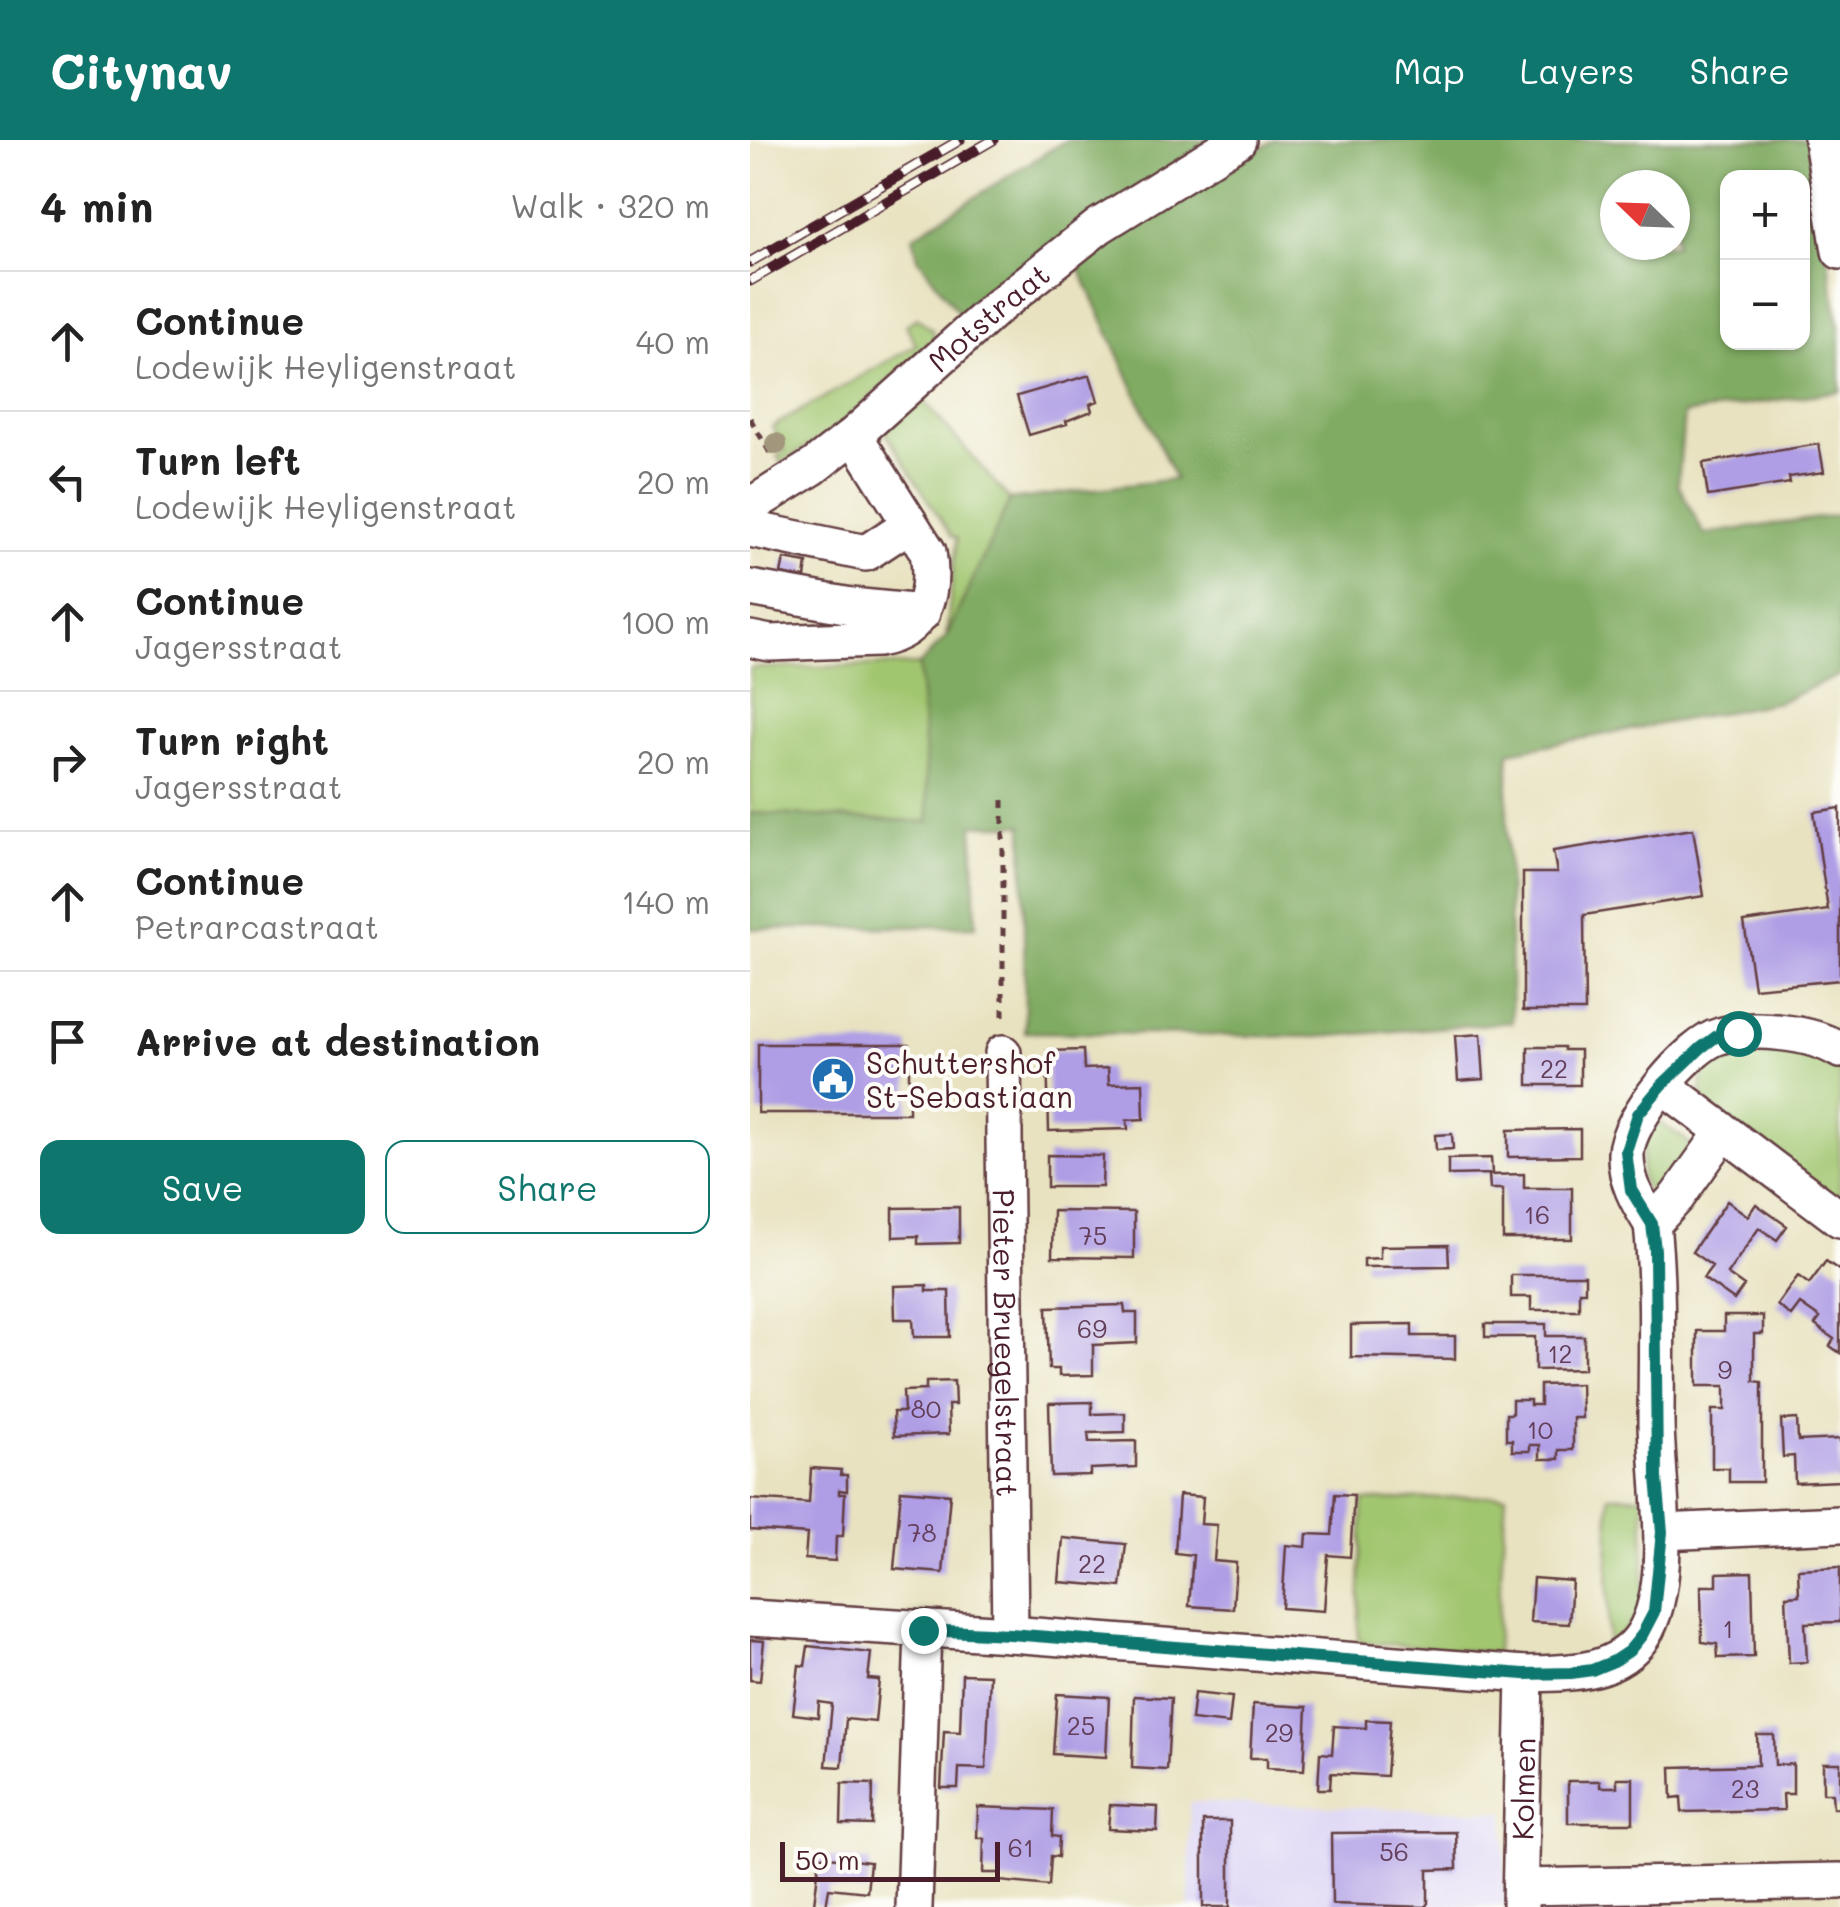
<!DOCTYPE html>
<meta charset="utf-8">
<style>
:root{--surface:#fff;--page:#f6f6f6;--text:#222;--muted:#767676;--line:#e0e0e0;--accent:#0f766e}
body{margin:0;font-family:Mali,sans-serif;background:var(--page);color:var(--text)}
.controls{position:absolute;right:30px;top:30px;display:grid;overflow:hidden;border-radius:20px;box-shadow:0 2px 8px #0004}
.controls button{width:90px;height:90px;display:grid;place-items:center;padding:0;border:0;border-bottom:2px solid var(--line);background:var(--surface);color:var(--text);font:50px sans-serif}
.compass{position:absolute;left:850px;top:30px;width:90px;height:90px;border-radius:50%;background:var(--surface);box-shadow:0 2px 8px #0004;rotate:293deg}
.scale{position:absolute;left:30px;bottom:25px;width:220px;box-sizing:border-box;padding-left:10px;border:5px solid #4a1f2b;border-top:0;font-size:28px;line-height:35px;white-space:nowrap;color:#4a1f2b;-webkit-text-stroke:8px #fdfcf7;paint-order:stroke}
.stop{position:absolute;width:30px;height:30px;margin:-22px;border:8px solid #0f766e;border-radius:50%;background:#fff}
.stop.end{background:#0f766e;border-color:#fff;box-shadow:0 2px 10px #0008}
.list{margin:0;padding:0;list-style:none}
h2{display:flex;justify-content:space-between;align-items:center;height:130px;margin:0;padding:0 40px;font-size:42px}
h2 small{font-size:32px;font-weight:400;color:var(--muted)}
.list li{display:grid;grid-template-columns:65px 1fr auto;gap:30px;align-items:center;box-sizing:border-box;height:140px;padding:0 40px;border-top:2px solid var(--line)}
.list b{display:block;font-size:38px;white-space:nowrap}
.list p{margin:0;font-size:32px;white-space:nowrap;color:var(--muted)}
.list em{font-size:32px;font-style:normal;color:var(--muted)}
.actions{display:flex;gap:20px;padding:30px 40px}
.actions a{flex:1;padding:22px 0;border:2px solid var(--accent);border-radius:20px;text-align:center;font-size:35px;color:var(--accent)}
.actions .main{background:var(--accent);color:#fff}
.icon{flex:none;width:55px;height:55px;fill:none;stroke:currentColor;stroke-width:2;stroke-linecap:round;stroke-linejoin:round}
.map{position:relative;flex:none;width:1090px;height:1767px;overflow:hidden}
header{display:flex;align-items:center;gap:60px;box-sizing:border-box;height:140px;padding:0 50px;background:var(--accent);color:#fff}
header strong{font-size:48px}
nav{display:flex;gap:55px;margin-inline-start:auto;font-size:35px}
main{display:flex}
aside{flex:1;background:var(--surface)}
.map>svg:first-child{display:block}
</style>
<header>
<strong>Citynav</strong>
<nav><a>Map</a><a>Layers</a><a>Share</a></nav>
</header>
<main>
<aside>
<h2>4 min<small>Walk · 320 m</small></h2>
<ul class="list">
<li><svg class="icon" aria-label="ahead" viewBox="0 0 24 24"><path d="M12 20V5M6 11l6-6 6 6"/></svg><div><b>Continue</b><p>Lodewijk Heyligenstraat</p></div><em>40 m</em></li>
<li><svg class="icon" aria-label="left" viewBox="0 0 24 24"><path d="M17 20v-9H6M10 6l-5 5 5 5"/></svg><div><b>Turn left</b><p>Lodewijk Heyligenstraat</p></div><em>20 m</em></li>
<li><svg class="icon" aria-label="ahead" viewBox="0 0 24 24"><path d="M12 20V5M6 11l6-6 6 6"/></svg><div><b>Continue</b><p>Jagersstraat</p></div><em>100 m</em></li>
<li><svg class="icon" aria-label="right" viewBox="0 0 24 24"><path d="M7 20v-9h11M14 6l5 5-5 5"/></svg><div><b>Turn right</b><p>Jagersstraat</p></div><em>20 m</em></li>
<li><svg class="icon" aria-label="ahead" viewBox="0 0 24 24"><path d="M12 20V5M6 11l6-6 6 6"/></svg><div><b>Continue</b><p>Petrarcastraat</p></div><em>140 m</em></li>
<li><svg class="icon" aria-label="arrive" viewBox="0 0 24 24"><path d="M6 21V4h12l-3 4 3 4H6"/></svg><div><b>Arrive at destination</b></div></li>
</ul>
<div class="actions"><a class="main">Save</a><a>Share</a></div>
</aside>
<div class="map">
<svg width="1090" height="1767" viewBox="0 0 1090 1767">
<rect width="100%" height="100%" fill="#fdfcf7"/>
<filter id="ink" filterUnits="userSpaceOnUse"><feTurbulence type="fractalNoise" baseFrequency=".01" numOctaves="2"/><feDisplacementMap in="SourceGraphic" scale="20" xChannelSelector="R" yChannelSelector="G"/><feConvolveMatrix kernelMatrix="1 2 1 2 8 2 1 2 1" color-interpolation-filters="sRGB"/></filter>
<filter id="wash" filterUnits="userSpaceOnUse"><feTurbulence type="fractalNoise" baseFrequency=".0048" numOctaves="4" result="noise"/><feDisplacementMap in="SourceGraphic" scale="40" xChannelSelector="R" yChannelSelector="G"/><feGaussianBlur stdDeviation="2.25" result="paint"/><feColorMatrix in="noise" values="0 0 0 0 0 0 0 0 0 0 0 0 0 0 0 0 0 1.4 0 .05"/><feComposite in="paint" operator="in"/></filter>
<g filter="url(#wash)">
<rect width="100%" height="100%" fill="#e8e2c0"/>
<path fill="#ddd5f6" d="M440,1662L755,1672V1767H439Z"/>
<path fill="#a1c670" stroke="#76724e" stroke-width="2.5" d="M167,178L183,190L184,200L89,287L31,323L27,316L35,311L22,287L166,205L156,185Z
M172,259L260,360L196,497L207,398L202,397L135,292Z
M169,525L179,682L0,673V528Z
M1036,901L1090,924V1064L955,964C948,943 951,929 965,912Z
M906,981L935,999L941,1008L907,1056L900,1055L891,1037L895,987Z
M756,1355L746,1513L608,1502L613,1361Z
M859,1356H894V1451L888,1476L858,1508Z"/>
<path fill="#80ab62" stroke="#656546" stroke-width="2.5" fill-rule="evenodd" d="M316,0H460L213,179L168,118L163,96Z
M524,0H1058L1090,192V251L934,274L928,344L954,394L1090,375V535L1029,562L759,612L757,675L762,882L568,897L275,892L273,685H223L226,786L0,789V673L179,682L169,525L196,497L260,360L425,339L326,121ZM978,38H1052V202H978ZM865,45H925V105H865Z"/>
<g id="blocks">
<path fill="#af9de5" d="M340,235L348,261L340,264L342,271L316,281L317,284L279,295L267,256Z
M1069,304L1074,332L1039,337L1040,343L958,356L953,323Z
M34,419L57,423L55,438L31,434Z
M1090,668V840L1004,848L994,782L1078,770L1064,672Z
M943,689L954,756L834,775L835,871H773V733H807L803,711Z
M731,894L734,939L708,941L705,896Z
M8,904H159V973H8Z
M778,907H814V910H830V945H778Z
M333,910L334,929L358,928L359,944L393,943L394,979L377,980L378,989L299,991L297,911Z
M830,989V1016L758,1017V990Z
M702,994L703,1009L686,1010L685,995Z
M297,1015L353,1016L352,1047H297Z
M741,1018L742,1034L698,1035V1019Z
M774,1034V1048H822V1099H753V1049H740L739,1035Z
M977,1061L998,1076L1006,1064L1037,1086L1027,1100L1009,1088L977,1134L994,1146L984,1160L953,1138L962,1126L942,1112Z
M209,1067V1103L168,1104V1096L143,1097V1068Z
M303,1071L384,1072V1118L302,1117Z
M698,1105L699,1126L614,1127V1119L630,1118V1106Z
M1076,1121L1090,1131V1213L1080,1206L1084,1199L1065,1185L1070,1178L1050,1164L1041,1176L1027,1165L1048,1136L1059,1144Z
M761,1135H835V1151H829V1170H781V1157H761Z
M177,1145V1151H199L200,1197H164L163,1179H145L144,1146Z
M374,1165L375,1173H387V1203L343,1205V1235L309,1236V1229H299L297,1167Z
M974,1176H1013V1194H1004V1241L1012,1242V1342H979V1328H962V1270H975V1246H947V1191H974Z
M662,1184V1196H705V1219L601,1217V1185Z
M735,1184H796V1196H834V1229L785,1230V1197H735Z
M204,1241L205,1265H198L199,1294L144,1296L143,1272H154L153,1251L176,1250V1242Z
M831,1244L832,1278H823V1310H809V1319H790V1305H780V1311H762V1300H756V1274H762V1260H780V1265H790V1245Z
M342,1262V1274L375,1273V1292L338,1293L339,1302L386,1301V1327L340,1329V1335L301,1336L299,1263Z
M1047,1279L1048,1301L1090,1299V1341L1045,1343L1044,1316L1033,1317L1031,1280Z
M61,1328L91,1330L90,1335H97V1351L89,1350V1354H95L93,1396H86L85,1421L55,1419L57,1394L0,1390V1359L59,1363Z
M151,1350L200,1354L193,1433L144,1429Z
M585,1354L604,1355L600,1417L578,1415L574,1471L532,1468L536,1405L556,1407L557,1394L582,1395Z
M429,1355L453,1357L451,1384L467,1385L464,1421L486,1423L483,1469L439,1466L443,1415L425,1413Z
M313,1398L376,1404L371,1447L309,1442Z
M1090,1427V1482L1055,1483L1057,1522L1039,1523L1036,1456L1049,1455L1048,1429Z
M1002,1432L1004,1517L968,1518L967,1504L952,1502L951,1446H967V1433Z
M783,1438L822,1441L819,1484L780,1482Z
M0,1500L14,1501L10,1541L0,1540Z
M58,1506L121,1513L118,1539L129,1540L125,1582L96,1579L92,1627L76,1626L82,1564L69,1562L68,1577L43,1574L49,1525L55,1526Z
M212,1534L240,1535L236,1629L209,1628L208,1648H191L194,1591L210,1592Z
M444,1553L482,1557L479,1584L441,1580Z
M307,1554L359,1557L356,1617L303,1614Z
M384,1556L421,1558L417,1630L382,1628Z
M503,1564L557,1567L554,1630L517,1628V1618H500Z
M616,1580L640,1581L636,1636L581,1633L580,1649H568L570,1613L582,1614L584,1586L616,1588Z
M1007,1595H1024L1025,1625L1043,1624V1654H1033L1034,1670L932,1672L931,1657L922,1658L921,1627L1008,1625Z
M1073,1623H1090V1668H1083L1082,1653H1073Z
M867,1638H883V1683H818V1641H850V1647H867Z
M92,1643L123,1644L122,1685L91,1684Z
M360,1665L408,1667L407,1691L358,1689Z
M228,1667L303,1670L302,1696L309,1697L308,1717L301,1716L299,1746L249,1741L250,1733H233L234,1698H227Z
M453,1681H480V1767H453Z
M706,1692L707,1729L678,1730V1763L675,1767L582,1764L581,1693Z
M70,1716L120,1722L117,1752L79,1748L76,1766L64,1764Z"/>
</g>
</g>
<g filter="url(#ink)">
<use href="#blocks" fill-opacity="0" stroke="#623c41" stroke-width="2.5"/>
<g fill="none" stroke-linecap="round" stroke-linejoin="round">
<g stroke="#623c41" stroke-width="40">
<g id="minor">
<path d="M1072,0L1090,111"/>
<path id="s1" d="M0,366L63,327L104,295L246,168L349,86L488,0"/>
<path d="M0,389L116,413L160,384"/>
<path d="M0,448L101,466L172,473"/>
<path d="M0,499L20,503L128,499C174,491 185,454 178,412L104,295"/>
<path id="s2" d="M253,913L260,1494"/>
<path d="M912,945L1090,1079"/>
<path d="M902,1084C888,1062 875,1040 876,1013C877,980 939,904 970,896C1003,886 1061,892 1090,910"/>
<path d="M912,1392L1090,1384"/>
<path d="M0,1478L260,1494L775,1534C816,1533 867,1535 893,1495C925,1445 907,1342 906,1283C906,1217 909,1150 902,1084L927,1057L972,994"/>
<path d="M771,1747L1090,1741"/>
<path d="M164,1767L173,1490"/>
<path id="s3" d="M770,1767L775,1534"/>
</g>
</g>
<path stroke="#623c41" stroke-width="5" stroke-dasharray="8 8" stroke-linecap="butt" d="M0,278L21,315
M253,660V882"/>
<use href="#minor" stroke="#fff" stroke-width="35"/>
<g stroke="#4a1f2b" stroke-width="11">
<path id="rail" d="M0,122L210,0
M0,141L243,0"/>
</g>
<use href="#rail" stroke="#fdfcf7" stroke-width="8" stroke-dasharray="22" stroke-linecap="butt"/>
</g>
<circle fill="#a2977b" cx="26" cy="304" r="11"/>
</g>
<g fill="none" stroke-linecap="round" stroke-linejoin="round" filter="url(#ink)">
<path stroke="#0f766e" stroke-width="12" d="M173,1490L260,1494L774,1534L821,1533L842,1530L864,1521L879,1511L892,1495L904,1472L912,1392L907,1338L905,1110L902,1084L881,1050L876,1011L888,974L912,945L951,908L967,896L988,893"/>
</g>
<defs>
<g id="civic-disc" transform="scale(2.25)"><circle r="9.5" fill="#1f6fb2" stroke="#fdfcf7"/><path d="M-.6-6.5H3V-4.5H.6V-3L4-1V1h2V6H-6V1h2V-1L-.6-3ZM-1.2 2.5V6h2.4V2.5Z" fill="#fff"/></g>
</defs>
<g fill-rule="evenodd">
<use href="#civic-disc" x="83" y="939"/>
</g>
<g text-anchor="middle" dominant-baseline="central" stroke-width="8" stroke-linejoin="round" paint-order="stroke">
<g font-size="25" fill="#633e5a">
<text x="804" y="928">22</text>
<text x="787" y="1074">16</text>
<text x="343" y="1095">75</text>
<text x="342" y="1188">69</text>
<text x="810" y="1213">12</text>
<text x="975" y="1229">9</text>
<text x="176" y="1268">80</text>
<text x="790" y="1289">10</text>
<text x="172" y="1392">78</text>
<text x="342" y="1423">22</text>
<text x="978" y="1488">1</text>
<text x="331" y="1585">25</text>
<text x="529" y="1592">29</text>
<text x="995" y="1648">23</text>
<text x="271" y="1707">61</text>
<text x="644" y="1711">56</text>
</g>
<g font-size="30" fill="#4a1f2b" stroke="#fdfcf7">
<text stroke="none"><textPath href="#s1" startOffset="305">Motstraat</textPath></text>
<text stroke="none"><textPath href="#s2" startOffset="290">Pieter Bruegelstraat</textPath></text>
<text stroke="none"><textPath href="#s3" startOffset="118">Kolmen</textPath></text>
</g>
<g font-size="30" fill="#4a1f2b" stroke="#fdfcf7" text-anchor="start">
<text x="116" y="922">Schuttershof<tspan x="116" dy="34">St-Sebastiaan</tspan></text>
</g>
</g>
</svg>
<div class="controls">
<button>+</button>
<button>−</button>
</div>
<svg class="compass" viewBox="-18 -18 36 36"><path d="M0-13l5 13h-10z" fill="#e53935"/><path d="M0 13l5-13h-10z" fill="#767676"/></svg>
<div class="scale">50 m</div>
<div class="stop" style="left:988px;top:893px"></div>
<div class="stop end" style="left:173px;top:1490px"></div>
</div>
</main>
